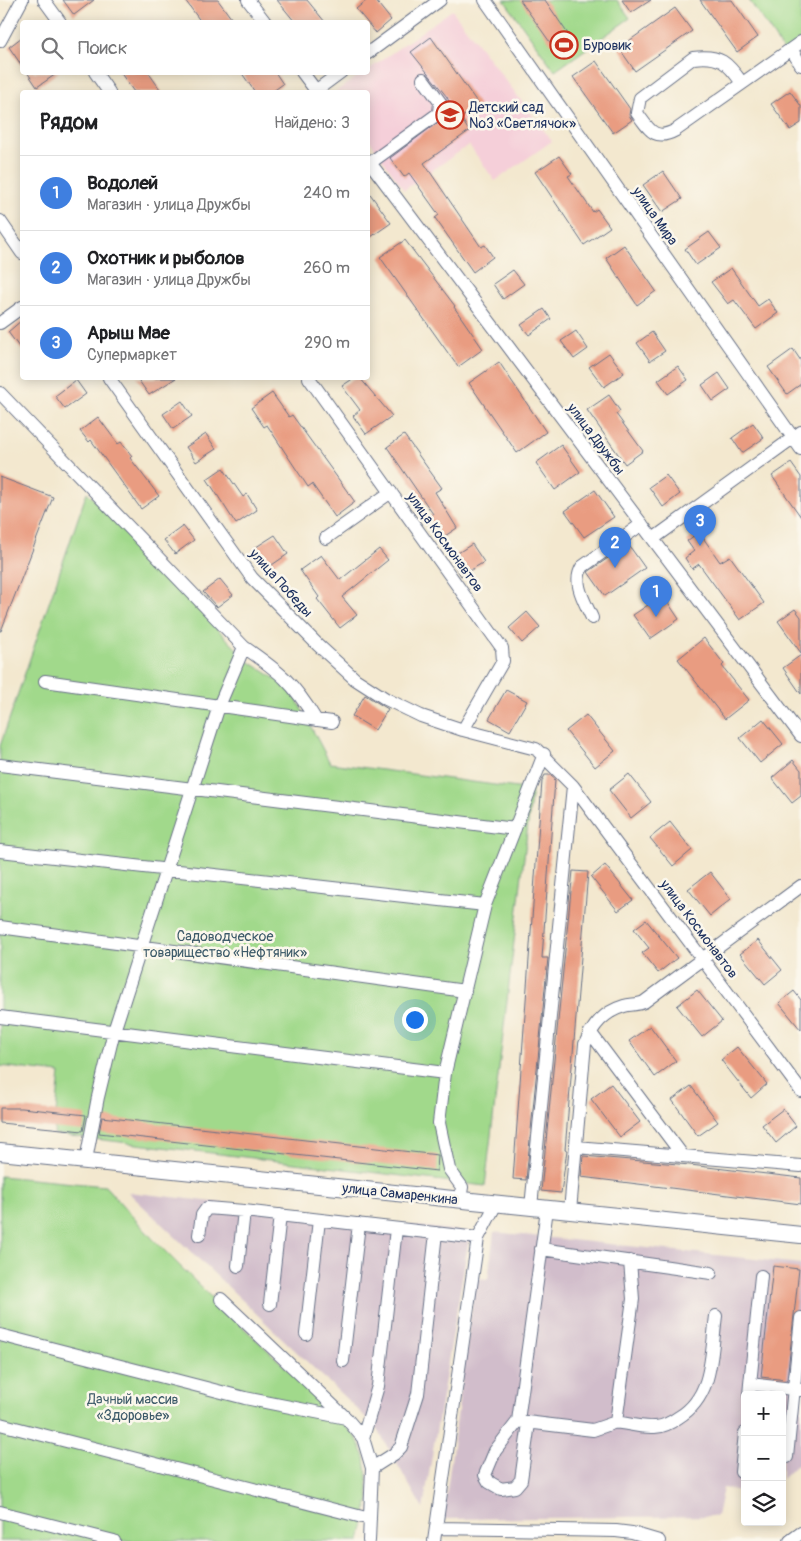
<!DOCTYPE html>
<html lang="ru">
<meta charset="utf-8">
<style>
:root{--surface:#fff;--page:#f6f6f6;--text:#202124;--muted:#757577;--line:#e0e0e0;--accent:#c8321e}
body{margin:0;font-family:Pangolin,sans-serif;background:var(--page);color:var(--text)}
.controls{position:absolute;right:15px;bottom:15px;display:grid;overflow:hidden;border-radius:5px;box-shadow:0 2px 12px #0003}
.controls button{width:45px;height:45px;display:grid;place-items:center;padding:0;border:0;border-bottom:1px solid var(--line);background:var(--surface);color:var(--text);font:25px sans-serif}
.you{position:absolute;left:414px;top:1019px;width:18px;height:18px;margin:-12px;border:4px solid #fff;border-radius:50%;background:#1a73e8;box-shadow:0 0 0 8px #1a73e833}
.badge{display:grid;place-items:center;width:32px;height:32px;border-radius:50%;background:var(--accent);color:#fff;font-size:16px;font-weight:700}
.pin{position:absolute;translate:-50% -41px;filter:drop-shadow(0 1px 2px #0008)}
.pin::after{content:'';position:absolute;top:26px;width:18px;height:15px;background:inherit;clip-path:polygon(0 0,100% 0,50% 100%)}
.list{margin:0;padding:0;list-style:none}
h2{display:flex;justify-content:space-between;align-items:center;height:65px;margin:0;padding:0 20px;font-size:21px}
h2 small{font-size:16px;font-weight:400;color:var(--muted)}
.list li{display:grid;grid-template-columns:32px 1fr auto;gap:15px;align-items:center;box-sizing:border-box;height:75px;padding:0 20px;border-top:1px solid var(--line)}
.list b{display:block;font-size:19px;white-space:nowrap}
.list p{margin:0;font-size:16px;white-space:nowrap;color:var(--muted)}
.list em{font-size:16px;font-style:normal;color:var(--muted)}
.icon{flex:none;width:28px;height:28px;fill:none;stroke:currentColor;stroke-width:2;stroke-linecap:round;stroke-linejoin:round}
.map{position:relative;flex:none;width:801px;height:1541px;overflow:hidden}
.search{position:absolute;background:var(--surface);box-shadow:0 2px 12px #0003;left:20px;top:20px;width:350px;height:55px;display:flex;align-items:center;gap:12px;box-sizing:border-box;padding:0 18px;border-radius:5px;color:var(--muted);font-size:19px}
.panel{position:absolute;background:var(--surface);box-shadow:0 2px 12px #0003;left:20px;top:90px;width:350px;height:290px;border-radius:5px}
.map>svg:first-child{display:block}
</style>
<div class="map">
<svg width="801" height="1541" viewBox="0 0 801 1541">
<rect width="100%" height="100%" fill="#fbf7ec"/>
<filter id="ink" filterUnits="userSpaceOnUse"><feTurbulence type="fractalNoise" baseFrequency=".02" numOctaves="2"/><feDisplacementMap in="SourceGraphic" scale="10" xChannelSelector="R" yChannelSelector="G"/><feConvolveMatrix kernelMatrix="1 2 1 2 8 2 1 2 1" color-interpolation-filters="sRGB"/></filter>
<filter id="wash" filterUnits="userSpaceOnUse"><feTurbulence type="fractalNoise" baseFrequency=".0096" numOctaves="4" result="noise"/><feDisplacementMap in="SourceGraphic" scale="20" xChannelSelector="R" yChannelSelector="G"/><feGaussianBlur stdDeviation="1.12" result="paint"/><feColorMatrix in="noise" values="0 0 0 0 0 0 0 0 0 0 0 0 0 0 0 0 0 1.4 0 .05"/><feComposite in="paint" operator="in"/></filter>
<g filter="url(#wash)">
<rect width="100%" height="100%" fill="#f3e8cf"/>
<path fill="#f5cfd9" d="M452,10L552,141L495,181L469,145L404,190L368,138V92H335L363,73L368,72V70Z"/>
<path fill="#d1bdcb" d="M128,1192L470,1232L423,1509L376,1427Z
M494,1232L801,1264V1464L796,1465L782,1479V1395H745V1492L723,1488L717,1516L443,1519L476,1278L488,1279Z"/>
<path fill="#a1d98b" stroke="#5e8474" d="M504,0H617L630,18L555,71Z
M749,0H801V39L784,51Z
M87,492L248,661L291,689L330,763L532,790L485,1186L54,1134L60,1073L0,1066V746Z
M0,1176L105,1186L152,1238L219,1305L274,1356L356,1437L365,1457L369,1499L360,1541H0Z"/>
<g id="blocks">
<path fill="#e99c81" d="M63,0H94L74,15Z
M185,0H218L234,22H201Z
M277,0H307L325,22H295Z
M367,0H375L391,20L376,33L356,9Z
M520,0H545L568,34L552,45Z
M622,0H651L631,13Z
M700,0H732L758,37L737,52Z
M675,8L692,31L635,71L619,48Z
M22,37V66L9,47Z
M431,37L479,105L461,118L469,131L424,163L481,247L485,245L493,257L473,272L435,218L439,215L409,173L404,177L390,158L453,111L447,97L411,52Z
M596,61L630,109L629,115L632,120L613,133L573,77Z
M27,72H59L37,87Z
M120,72H148L162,92H134Z
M241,72H275L283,84L272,92H255Z
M790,91L801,106V123L790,130L771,104Z
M559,156L572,174L568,176L593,212L597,209L610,227L584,245L535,172Z
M663,171L682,199L662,212L643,185Z
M368,191L391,223L368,239Z
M709,232L721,248L696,265L685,249Z
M405,240L455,306L454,307L483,349L458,367L380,257Z
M624,245L656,291L637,305L606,258Z
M731,268L758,306L768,299L778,313L756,329L734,300L728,304L711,282Z
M513,270L524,284L503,299L493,284Z
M544,309L551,319L529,335L521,325Z
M22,320V351L8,332Z
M576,331L588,349L574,359L561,341Z
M652,332L665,351L650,361L637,343Z
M793,349L801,361V384L787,394L768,367Z
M609,353L624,373L604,387L589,367Z
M499,362L546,432L517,453L469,383Z
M678,366L688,380L668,394L658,380Z
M719,373L730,389L713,401L702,385Z
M137,378H176L149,395Z
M354,378H360L392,416L366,434L353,416L360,410L342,386Z
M76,380L86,394L65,409L55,396Z
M272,393L289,417L292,415L355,502L335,517L312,484L308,487L267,425L264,427L251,408Z
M609,395L620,411L616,414L643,451L625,464L587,410Z
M182,401L192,416L173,429L163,414Z
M98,417L118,444L121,442L132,456L130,458L159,496L141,509L91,440L89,442L80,431Z
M753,423L764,438L742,453L732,438Z
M206,434L216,449L196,462L186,447Z
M404,435L442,488L435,492L457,528L439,540L425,519L433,514L387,447Z
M561,445L580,472L555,490L536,463Z
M791,463L801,477V517L772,476Z
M223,468L243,497L247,494L257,510L236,524L207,479Z
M666,475L680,494L663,507L649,487Z
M0,477L53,497L1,631H0Z
M595,490L614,517L584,537L565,511Z
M183,526L194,540L175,554L164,540Z
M699,532L720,562L730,556L764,603L740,620L699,564L692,569L685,558L694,551L687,541Z
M275,535L288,554L266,569L253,549Z
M472,544L484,562L461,576L450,558Z
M628,544L645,568L605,596L588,572Z
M379,549L388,560L342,597L357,615L340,628L317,599L319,597L300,570L321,555L340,580Z
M220,579L233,595L217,607L203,592Z
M663,595L679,619L650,639L633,615Z
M795,609L801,617V653L778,621Z
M527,612L540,627L522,643L509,628Z
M704,638L724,664L722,666L749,700L725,719L678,659Z
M801,655V694L783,668Z
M506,690L527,701L510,731L489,719Z
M365,695L388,709L375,730L352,716Z
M586,715L615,751L595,767L566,731Z
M763,719L783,744L760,763L740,738Z
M793,760L801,770V796L792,803L772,778Z
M629,774L651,802L631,818L609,790Z
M545,775H551L555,780L542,958H548L526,1180L513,1179L542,781Z
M670,822L692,850L673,866L650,838Z
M605,865L633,900L618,911L591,877Z
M573,871L588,872L565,1150H567L561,1193L541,1191Z
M710,872L731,899L710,916L688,889Z
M646,920L677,958L658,973L642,953L649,948L634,929Z
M758,940L782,970L765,984L740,954Z
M697,990L722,1021L702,1037L677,1006Z
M794,991L801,1000V1030L779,1003Z
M650,1026L676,1061L655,1077L629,1041Z
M737,1047L767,1084L751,1098L721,1060Z
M611,1084L640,1122L620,1137L591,1099Z
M691,1086L718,1122L698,1136L672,1100Z
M0,1108H22L86,1115L83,1131L0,1123Z
M783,1109L796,1126L776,1143L762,1125Z
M102,1117L438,1155L437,1171L99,1133Z
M583,1156L690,1165L801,1178V1204L581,1177Z
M773,1266L799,1269L787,1380L761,1377Z"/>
</g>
</g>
<g filter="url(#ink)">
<use href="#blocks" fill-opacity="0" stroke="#677086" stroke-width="1"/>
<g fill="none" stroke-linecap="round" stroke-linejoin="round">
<g stroke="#677086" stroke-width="14">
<path id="minor" d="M44,0L60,22
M248,0L265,22
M485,0L801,449
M0,41L22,0
M791,49L801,65
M368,53L440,0
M95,72L109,92
M302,72L317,92
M742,83C728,63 720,54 693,58L640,98L637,113C649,129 654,142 676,130L801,42
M314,92L341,72
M368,160L801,736
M370,163L439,113L440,102L423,79
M0,221L22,253
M0,323L22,307
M109,378L252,578L318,645L355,679L386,699L421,716L463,730L536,749L573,786L531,1207
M309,378L502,648L503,661L463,730
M0,393L244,647C280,672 293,682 316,720
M326,538L391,492
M653,539L801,432
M592,618C585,602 572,583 582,567L642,524
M45,681L332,722
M0,765L515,829
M573,786L801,1091
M0,851L485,905L544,754
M0,927L465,991
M0,1017L445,1073
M590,1032L683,1156
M576,1147L801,1166
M86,1160L98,1097L114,1031L219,706L244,647
M460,1200L462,1187L449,1169L439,1123L445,1073L485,905
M547,1209L518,1421L593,1430L616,1422L633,1299L630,1261
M570,1211L585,1044C593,1025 604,1012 624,1006C631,1004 638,1005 644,1002L801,886
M199,1235L202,1215L207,1208L244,1211
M541,1249L711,1273
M238,1266L244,1211L478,1238
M221,1299L346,1418L363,1438L372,1468L369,1541
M270,1304L280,1215
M306,1334L319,1220
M0,1335L245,1398L346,1418
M343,1361L359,1224
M750,1384L761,1276
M749,1395L750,1384L801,1390
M518,1421L495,1451L485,1475L489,1482L501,1489L515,1487L521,1480L529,1423
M616,1422C628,1424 643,1428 655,1427C664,1427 672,1422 679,1417C714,1396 711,1352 716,1316
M0,1424L370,1519
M363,1438L378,1386L396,1229
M787,1457L801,1318
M372,1468L394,1454L401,1447L418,1394L436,1233
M741,1472L745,1433
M0,1512L114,1541
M436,1528L616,1531L632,1533L659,1541
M434,1541L478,1238L496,1204
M790,1541L801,1533"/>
</g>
<g stroke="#677086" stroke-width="18">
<path id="major" d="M0,1152L801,1235"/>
</g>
<use href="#minor" stroke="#fff" stroke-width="12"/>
<use href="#major" stroke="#fff" stroke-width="16"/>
</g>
</g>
<defs>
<g id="stadium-ring" transform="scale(1.4375)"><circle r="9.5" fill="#fbf7ec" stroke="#c8321e" stroke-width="1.5"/><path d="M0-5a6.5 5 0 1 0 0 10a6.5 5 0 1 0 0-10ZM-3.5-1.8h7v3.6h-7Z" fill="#c8321e"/></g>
<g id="school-ring" transform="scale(1.4375)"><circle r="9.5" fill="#fbf7ec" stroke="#c8321e" stroke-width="1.5"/><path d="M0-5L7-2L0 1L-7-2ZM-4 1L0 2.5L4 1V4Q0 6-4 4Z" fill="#c8321e"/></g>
</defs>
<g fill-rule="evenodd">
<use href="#stadium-ring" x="564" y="45"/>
<use href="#school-ring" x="450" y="115"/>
</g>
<g text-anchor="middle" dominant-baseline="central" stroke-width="5" stroke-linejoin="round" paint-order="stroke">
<g font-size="14" fill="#1b2f5e" stroke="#fbf7ec" text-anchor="start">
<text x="583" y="45">Буровик</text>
<text x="469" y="107">Детский сад<tspan x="469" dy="16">№3 «Светлячок»</tspan></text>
</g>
<g font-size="14" fill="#1b2f5e" stroke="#fbf7ec">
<text transform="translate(655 216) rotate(55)">улица Мира</text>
<text transform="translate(596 439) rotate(53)">улица Дружбы</text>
<text transform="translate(445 542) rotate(54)">улица Космонавтов</text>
<text transform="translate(281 583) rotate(48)">улица Победы</text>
<text transform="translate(699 929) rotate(53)">улица Космонавтов</text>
<text transform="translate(400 1194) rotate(6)">улица Самаренкина</text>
</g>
<g font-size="14" fill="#3c5a69" stroke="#fbf7ec">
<text x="225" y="936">Садоводческое<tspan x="225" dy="16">товарищество «Нефтяник»</tspan></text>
<text x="133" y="1399">Дачный массив<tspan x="133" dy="16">«Здоровье»</tspan></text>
</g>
</g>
</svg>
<div class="controls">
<button>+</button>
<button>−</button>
<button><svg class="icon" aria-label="layers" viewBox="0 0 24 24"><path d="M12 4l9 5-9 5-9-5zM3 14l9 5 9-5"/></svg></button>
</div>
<div class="you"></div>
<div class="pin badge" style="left:656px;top:617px;background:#3f7fe0">1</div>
<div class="pin badge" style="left:615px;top:568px;background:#3f7fe0">2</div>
<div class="pin badge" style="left:700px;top:546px;background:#3f7fe0">3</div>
<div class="search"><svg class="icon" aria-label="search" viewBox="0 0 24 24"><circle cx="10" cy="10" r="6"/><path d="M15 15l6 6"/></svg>Поиск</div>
<section class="panel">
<h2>Рядом<small>Найдено: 3</small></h2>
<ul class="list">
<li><span class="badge" style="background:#3f7fe0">1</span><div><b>Водолей</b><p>Магазин · улица Дружбы</p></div><em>240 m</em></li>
<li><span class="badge" style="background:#3f7fe0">2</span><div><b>Охотник и рыболов</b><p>Магазин · улица Дружбы</p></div><em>260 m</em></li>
<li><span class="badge" style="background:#3f7fe0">3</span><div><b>Арыш Мае</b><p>Супермаркет</p></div><em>290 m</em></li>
</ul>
</section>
</div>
